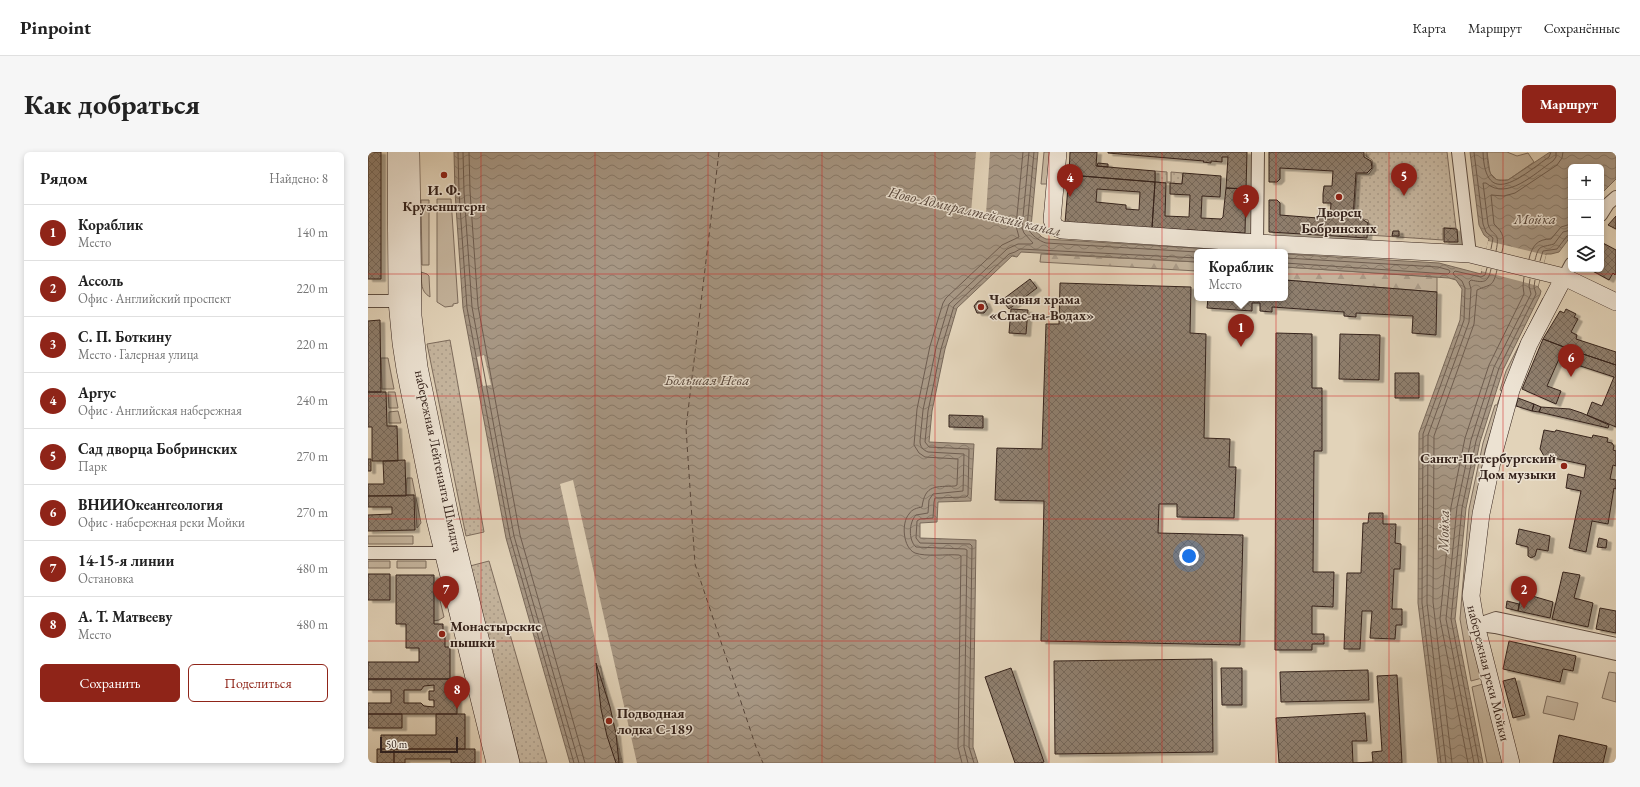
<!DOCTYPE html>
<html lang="ru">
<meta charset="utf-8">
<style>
:root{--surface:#fff;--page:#f6f6f6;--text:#222;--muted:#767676;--line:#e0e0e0;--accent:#8f2418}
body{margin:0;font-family:"EB Garamond",serif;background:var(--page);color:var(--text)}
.controls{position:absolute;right:12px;top:12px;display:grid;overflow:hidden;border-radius:6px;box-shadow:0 2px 6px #0003}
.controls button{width:36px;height:36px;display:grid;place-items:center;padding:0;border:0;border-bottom:1px solid var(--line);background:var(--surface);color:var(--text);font:20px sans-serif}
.scale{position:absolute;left:12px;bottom:10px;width:78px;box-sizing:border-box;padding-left:4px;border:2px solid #35231c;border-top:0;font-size:11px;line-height:14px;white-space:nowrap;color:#35231c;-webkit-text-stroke:3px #ece2d2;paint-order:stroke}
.you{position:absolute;left:821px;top:404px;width:14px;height:14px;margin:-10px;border:3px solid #fff;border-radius:50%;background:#1a73e8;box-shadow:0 0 0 6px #1a73e833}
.badge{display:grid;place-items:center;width:26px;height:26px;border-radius:50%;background:var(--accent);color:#fff;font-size:13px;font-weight:700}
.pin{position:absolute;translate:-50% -33px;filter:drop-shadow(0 1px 2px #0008)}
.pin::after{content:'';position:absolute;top:21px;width:14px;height:12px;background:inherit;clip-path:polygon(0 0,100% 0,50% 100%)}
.popup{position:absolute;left:826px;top:97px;width:94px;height:52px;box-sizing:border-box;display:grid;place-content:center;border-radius:6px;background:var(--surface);filter:drop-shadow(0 1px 3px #0005);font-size:13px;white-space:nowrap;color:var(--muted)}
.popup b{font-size:15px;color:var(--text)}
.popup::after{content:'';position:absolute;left:50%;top:100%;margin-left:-8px;border:8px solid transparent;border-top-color:var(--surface)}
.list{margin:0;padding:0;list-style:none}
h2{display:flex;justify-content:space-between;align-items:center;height:52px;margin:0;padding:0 16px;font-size:17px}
h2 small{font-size:13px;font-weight:400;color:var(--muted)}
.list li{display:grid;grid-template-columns:26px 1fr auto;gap:12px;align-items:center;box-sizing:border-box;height:56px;padding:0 16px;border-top:1px solid var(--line)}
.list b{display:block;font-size:15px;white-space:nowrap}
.list p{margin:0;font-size:13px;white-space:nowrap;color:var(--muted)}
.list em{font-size:13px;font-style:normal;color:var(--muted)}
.actions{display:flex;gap:8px;padding:12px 16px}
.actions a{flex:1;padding:9px 0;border:1px solid var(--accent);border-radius:6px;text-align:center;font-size:14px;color:var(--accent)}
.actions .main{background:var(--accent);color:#fff}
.icon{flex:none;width:22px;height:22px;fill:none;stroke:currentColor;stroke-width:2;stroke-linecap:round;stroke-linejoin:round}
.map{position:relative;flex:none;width:1248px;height:611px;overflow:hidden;border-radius:6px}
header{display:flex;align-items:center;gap:24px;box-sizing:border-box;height:56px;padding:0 20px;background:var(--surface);border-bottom:1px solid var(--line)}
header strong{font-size:19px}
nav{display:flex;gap:22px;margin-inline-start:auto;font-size:14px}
.intro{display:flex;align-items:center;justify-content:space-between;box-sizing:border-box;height:96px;padding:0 24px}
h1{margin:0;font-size:28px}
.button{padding:10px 18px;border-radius:6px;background:var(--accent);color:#fff;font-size:14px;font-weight:700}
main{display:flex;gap:24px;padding:0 24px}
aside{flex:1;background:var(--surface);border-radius:6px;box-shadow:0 2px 6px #0003}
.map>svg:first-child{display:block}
</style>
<header>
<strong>Pinpoint</strong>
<nav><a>Карта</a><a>Маршрут</a><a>Сохранённые</a></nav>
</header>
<div class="intro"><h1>Как добраться</h1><a class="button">Маршрут</a></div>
<main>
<aside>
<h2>Рядом<small>Найдено: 8</small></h2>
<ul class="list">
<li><span class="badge">1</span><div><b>Кораблик</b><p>Место</p></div><em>140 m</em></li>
<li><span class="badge">2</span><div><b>Ассоль</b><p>Офис · Английский проспект</p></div><em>220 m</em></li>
<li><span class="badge">3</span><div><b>С. П. Боткину</b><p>Место · Галерная улица</p></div><em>220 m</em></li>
<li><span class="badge">4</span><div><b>Аргус</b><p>Офис · Английская набережная</p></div><em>240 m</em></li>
<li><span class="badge">5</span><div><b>Сад дворца Бобринских</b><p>Парк</p></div><em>270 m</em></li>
<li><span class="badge">6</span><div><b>ВНИИОкеангеология</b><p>Офис · набережная реки Мойки</p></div><em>270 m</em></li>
<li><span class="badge">7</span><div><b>14-15-я линии</b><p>Остановка</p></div><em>480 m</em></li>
<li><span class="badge">8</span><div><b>А. Т. Матвееву</b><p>Место</p></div><em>480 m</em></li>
</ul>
<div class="actions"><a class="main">Сохранить</a><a>Поделиться</a></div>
</aside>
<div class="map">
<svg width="1248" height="611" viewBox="0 0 1248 611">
<defs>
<pattern id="forest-firs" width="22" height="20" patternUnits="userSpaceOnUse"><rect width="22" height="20" fill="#c5b59e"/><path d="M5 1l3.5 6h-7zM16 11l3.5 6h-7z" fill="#aa9b88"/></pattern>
<pattern id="park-dots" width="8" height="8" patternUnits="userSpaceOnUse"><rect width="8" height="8" fill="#c5b59e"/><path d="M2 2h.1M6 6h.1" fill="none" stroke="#aa9b88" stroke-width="1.8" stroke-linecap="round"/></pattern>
<pattern id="water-waves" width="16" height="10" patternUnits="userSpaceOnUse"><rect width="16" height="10" fill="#a79784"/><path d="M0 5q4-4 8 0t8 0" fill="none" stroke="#897b6b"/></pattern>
<pattern id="building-cross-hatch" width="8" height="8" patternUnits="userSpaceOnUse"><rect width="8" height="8" fill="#8f7f6e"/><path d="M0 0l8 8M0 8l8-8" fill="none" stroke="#76685a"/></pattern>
<filter id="shadow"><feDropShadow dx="4.5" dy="2.5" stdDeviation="0" flood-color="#0004"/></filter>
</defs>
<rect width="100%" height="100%" fill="#e2d3b9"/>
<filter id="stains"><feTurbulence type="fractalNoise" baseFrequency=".005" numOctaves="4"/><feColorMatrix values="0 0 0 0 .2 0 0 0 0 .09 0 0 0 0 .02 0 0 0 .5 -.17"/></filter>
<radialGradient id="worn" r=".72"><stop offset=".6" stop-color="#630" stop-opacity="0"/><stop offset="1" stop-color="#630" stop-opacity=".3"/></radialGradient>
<path fill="#c5b59e" stroke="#7d6c5d" d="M676,0H683L680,32H673Z
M1119,0H1139L1149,4L1160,1L1166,10L1140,28H1129L1122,21Z
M69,47H83L90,151L85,152V154L77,155L69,150Z
M53,48H61V113H54Z
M53,120L59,122L61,124L62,145C52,139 54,131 53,120Z
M1175,146L1176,147L1136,239L1117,298L1106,358L1096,452L1114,526L1103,529L1092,467L1101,357L1115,291L1127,253H1129L1134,239L1132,238L1138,219Z
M13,206H20L26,237H14Z
M20,240H27L30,256H21Z
M30,259L33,271H21V260Z
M39,326H44L53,371L49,376L47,343H38Z
M0,384H45V392H0Z
M0,409H22V416H0Z
M29,409H58V416H29Z
M65,432H68L76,465L71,468L65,469Z
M1241,520L1248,521V550L1234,546Z
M1115,532L1135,611H1119L1104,535Z
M1179,544L1210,551L1206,568L1175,561Z"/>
<path fill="url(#forest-firs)" stroke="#7d6c5d" d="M673,102L829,110V119L672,110Z
M917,115L1069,125V140L917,128Z"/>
<path fill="url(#park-dots)" stroke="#7d6c5d" d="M998,0H1079L1088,76H1075V88L1000,83L1001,72L1000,68L986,65L989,22H1001L1005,16L1004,8L998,4Z
M787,19L799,20V30H803V20L815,21L814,32L787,30Z
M82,188L116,380L98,384L59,192Z
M121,409L179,611H152L102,414Z"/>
<path fill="url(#water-waves)" stroke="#79695a" d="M86,0H670L663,75L674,85L678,87L889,100H829V110L653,100L649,105L644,104L589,156L577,197L564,259L561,290L606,292L603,349L570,350L569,370L552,371V386L608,388L605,595L610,611H202L138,386L95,156L87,40Z
M1102,0H1119C1120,15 1120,32 1140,28L1182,0H1248V27L1233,42V15H1203V84L1191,100L1183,102H1178L1170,135L1173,139L1172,143L1135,218L1112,290L1098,356L1087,467L1115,611H1070L1050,451L1051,281L1092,168L1094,137L1088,128L1081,126L917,115V102L1071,111L1113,122L1121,87L1116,83L1111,73Z"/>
<path fill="#e2d3b9" d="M608,0H622L618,62L603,61Z
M1120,89L1178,103L1170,134L1113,119Z
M116,203L123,233L115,234L109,205Z
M205,328L269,611H255L192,332Z"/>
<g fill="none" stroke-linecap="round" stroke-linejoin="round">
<path stroke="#6e5d50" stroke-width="1" d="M90,0L91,40L99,156L142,385L206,611
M95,0L96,40L104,155L146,384L211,611
M101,0L102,39L110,154L152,383L217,611
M666,0L659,75C663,83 671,89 678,91L829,100
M1106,0L1115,72L1118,80L1125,86L1123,97
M1115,0C1117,59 1155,23 1181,5L1183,0
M1128,99C1133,77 1124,86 1120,72L1115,31H1118C1139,49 1166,22 1185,9L1188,5V0
M1134,100C1137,87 1136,81 1126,72L1123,43L1136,44L1147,41L1189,13L1194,6L1195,0
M917,106L1070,115L1081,118L1082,120L1080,122L917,111
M1161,107C1164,94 1169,87 1183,87L1193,75L1203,72
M1167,108C1171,92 1172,96 1186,92L1195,80L1203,78
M1172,109L1175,99L1189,97L1199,84L1203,83
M594,611L590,595L593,404L591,403C579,402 558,405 547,401C535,396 533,371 541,362C544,357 549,356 554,355C557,332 568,335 587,334L589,333L590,307L557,305L551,301L546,293L549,257L562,194L575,151L578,146L634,93L651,85L648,74L655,0
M600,611L596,595L599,398L597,397L548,395C540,388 541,370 548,363L560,361L561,348L565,342L595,339L596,302L560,300C555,298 552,295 552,289L555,258L568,196L581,152L639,97L650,92H663L665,91L656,81L654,76L661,0
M606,611L601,595L604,394L602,392L552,391L548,386L549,369L552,367L565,366L566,350L567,346L598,345L600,343L601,297L561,295L557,290L560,259L573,197L586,154L641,102L647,100L652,97L829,106
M1073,611L1054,451L1055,282L1096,168L1097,136L1094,129L1086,123L1085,121L1087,119L1113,125L1117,123L1119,116
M1078,611L1059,451L1060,283L1101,170L1103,137L1101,130L1103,128C1116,131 1120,131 1123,117
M1084,611L1065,450L1066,284L1106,172L1109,138C1122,132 1125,136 1129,118
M1100,611L1072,467L1083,355L1097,286L1121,213L1156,142L1155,134L1156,125
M1106,611L1078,467L1089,355L1103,288L1126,215L1163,142L1161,134L1162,127
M1111,611L1083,467L1094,356L1108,289L1131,216L1168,142L1166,135L1167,128"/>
<path stroke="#57463b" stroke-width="1" stroke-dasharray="5 4" stroke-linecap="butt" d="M351,0L318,276L327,412L388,595L395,611"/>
</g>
<path fill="url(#building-cross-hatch)" stroke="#35231c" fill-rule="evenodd" filter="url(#shadow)" d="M0,0H13V127H0Z
M702,0H729L728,14L787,19V30L701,23Z
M740,0H879L878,37L858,36L860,5H854V10L843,9V11L835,10L836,9L740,1Z
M901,0H996V5L1003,9L1004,16L999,21H988L985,66L994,67L1000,71L999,86L901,80V48H909L912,51V63L962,67L963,51H955V42L956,34H964L965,19L912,16V27L909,30H901Z
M730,11L740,12V15L729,14Z
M815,21L853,24L852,45L834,44L833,66L853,67L855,65L858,36L878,37L877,81L784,76L787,30L798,31L797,64L821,65L822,43L802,42V31L814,32Z
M701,23L787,30L784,76L697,71ZM729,37L772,40L771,58L758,57V53L728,50Z
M1248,64V77L1240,73Z
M1076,76L1089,77L1090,90H1076Z
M1025,79H1031V84H1024Z
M1233,90L1248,98V121L1247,123L1245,121L1241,128L1221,117H1233Z
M662,127L669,136L641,157L634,148Z
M917,128L1069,140L1068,183L1044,181L1045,164L988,161V165L976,164V160L904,155V160L892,159V151H884V159L839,156L840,146H917Z
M692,131L823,135L822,181L838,182L836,286L862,287L861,315H868L866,366L809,365V352H791L790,381L875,383L872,493L673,489L676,349L627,348L629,296L674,297L678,172H691Z
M610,149H617L620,156L616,161H609L606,154Z
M643,157L660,158L658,182L641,181Z
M1198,157L1208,162L1206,165L1210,167L1203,180L1209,183L1208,187L1248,200V213L1209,200L1175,187L1192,159L1196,161Z
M12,168L13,240H0V169Z
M908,181L944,182V236H954V299H946L945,420H966L965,455L944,454V482H956V492H944V498H907Z
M972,182L1012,183L1011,228L971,227Z
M1175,187L1209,200L1248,213V275L1219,263L1224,250L1234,254L1246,225L1191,207L1179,234L1193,239L1188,252L1154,237Z
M1027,221H1051V246H1027Z
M0,240H18L19,274H29L30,309H4V275H0Z
M1150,246L1166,252L1164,259L1148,254Z
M1166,252L1173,255L1171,260L1164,259Z
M1173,255L1202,257L1214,261L1241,273L1240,276L1171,260Z
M581,263L615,264V276L581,275Z
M1176,278L1187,280L1188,278L1224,286L1225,283L1240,286L1239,290L1244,291L1246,294L1245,298L1248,299V314L1245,313L1242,327L1248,328V337L1246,336L1240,372L1224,369L1218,400L1201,396L1213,339L1198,336L1200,322L1216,326L1218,313L1176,304L1172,297Z
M0,307H3V319H0Z
M37,308L38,344H0V332H16L15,309Z
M46,343L47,378L0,379V363L24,362V355H0V344Z
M1001,361H1015V372H1028L1027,391L1033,392L1032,417H1026L1024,457H1034V473H1028L1027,487L1002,486L1004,459H994L992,497H976L979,421H993L995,371H1000Z
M1151,377L1182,384L1180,399L1169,397L1167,404L1163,406L1160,404V395L1148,392Z
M1231,386L1239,388L1238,396L1229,395Z
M1195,420L1212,423L1206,446L1225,451L1220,475L1184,467Z
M0,422H22V448H0Z
M28,423H66V472H75V479H77V495H82V527H0V510H51V496H38V472H28Z
M1154,441L1185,450L1182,466L1150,459Z
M1139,449L1151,452L1150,459L1138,456Z
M1232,456L1248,459V481L1228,477Z
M1141,489L1208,504L1205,519L1195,517L1192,530L1135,517Z
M844,507L845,600L687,602L686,509Z
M228,511L242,555L248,582L251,611H248L239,584L233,557Z
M643,516L676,610L672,611H647L617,525Z
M853,516H874V553H854Z
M1000,518L1001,548L913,550L912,520Z
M1029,523L1034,611H911L908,566L997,561L999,589H984L985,611L1005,610L1004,600L1014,599L1009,524Z
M1147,526L1157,563L1145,566L1135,529Z
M0,527H89V562H0V551H23V538H0ZM66,533V539H61V548H66V555L56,554L53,551H36V538H53L56,534Z
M0,562H34V576H0Z
M68,562H97V597H13V583H68Z
M1191,583L1239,594L1235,611H1185Z
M9,597H26V611H9Z
M26,597H107V611H83V607H37V611H26Z"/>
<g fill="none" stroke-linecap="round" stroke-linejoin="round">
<g stroke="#604f43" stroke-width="14">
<path id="street" d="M1090,0L1102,102
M1233,63L1240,52L1248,45
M889,91L890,0
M1196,125L1203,112
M0,149H35
M0,401H83
M1108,473L1128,466L1248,492
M1112,473L1127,475L1248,502"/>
</g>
<g stroke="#35231c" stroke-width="18">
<path id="secondary" d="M28,0L29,149L33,191L37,217L67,367L127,611
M43,0L45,164L51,215L82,364L143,611
M690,0L684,68L687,75L694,78L889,91L1102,102L1196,125L1248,150
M1143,611L1108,473L1103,444L1113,362L1126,300L1143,238L1161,192L1196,125"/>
</g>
<use href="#street" stroke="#ece2d2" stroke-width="12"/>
<use href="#secondary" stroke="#ece2d2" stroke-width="17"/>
</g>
<path fill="none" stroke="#d62828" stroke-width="1" stroke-opacity="0.55" d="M113,0V611M227,0V611M340,0V611M454,0V611M567,0V611M681,0V611M794,0V611M908,0V611M1021,0V611M1135,0V611M0,122H1248M0,244H1248M0,367H1248M0,489H1248"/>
<g fill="#8f2418" stroke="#ece2d2" stroke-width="1.5">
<circle cx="76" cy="23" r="4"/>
<circle cx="971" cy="45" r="4"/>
<circle cx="613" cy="155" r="4"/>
<circle cx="1196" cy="314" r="4"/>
<circle cx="74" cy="482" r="4"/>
<circle cx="241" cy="569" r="4"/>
</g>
<g text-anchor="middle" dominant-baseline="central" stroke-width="3" stroke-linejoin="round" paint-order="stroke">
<g font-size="14" font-weight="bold" fill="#35231c" stroke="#ece2d2" text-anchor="start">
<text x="76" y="38" text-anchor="middle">И. Ф.<tspan x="76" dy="16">Крузенштерн</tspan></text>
<text x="971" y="60" text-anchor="middle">Дворец<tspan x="971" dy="16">Бобринских</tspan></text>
<text x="621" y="147">Часовня храма<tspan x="621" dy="16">«Спас-на-Водах»</tspan></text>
<text x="1188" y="306" text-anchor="end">Санкт-Петербургский<tspan x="1188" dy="16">Дом музыки</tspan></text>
<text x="82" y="474">Монастырские<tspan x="82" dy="16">пышки</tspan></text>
<text x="249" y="561">Подводная<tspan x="249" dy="16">лодка С-189</tspan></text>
</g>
<g font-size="14" fill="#35231c" stroke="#ece2d2">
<text transform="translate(71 309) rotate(78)">набережная Лейтенанта Шмидта</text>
<text transform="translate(1121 521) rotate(76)">набережная реки Мойки</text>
</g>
<g font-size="15" font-style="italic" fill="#57463b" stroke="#ece2d2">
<text transform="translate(607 59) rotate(13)">Ново-Адмиралтейский канал</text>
<text x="1167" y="66">Мойка</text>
<text x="339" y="227">Большая Нева</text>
<text transform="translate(1075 379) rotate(-89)">Мойка</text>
</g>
</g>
<rect width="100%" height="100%" filter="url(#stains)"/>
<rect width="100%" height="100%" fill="url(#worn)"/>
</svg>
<div class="controls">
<button>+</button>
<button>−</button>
<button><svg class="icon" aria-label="layers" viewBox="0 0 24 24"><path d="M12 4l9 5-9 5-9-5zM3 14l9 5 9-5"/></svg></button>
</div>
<div class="scale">50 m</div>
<div class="you"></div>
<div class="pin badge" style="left:873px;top:195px">1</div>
<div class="popup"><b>Кораблик</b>Место</div>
<div class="pin badge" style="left:1156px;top:457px">2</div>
<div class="pin badge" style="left:878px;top:66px">3</div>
<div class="pin badge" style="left:702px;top:45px">4</div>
<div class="pin badge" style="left:1036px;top:44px">5</div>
<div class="pin badge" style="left:1203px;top:225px">6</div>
<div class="pin badge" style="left:78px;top:457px">7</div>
<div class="pin badge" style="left:89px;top:557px">8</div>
</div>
</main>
